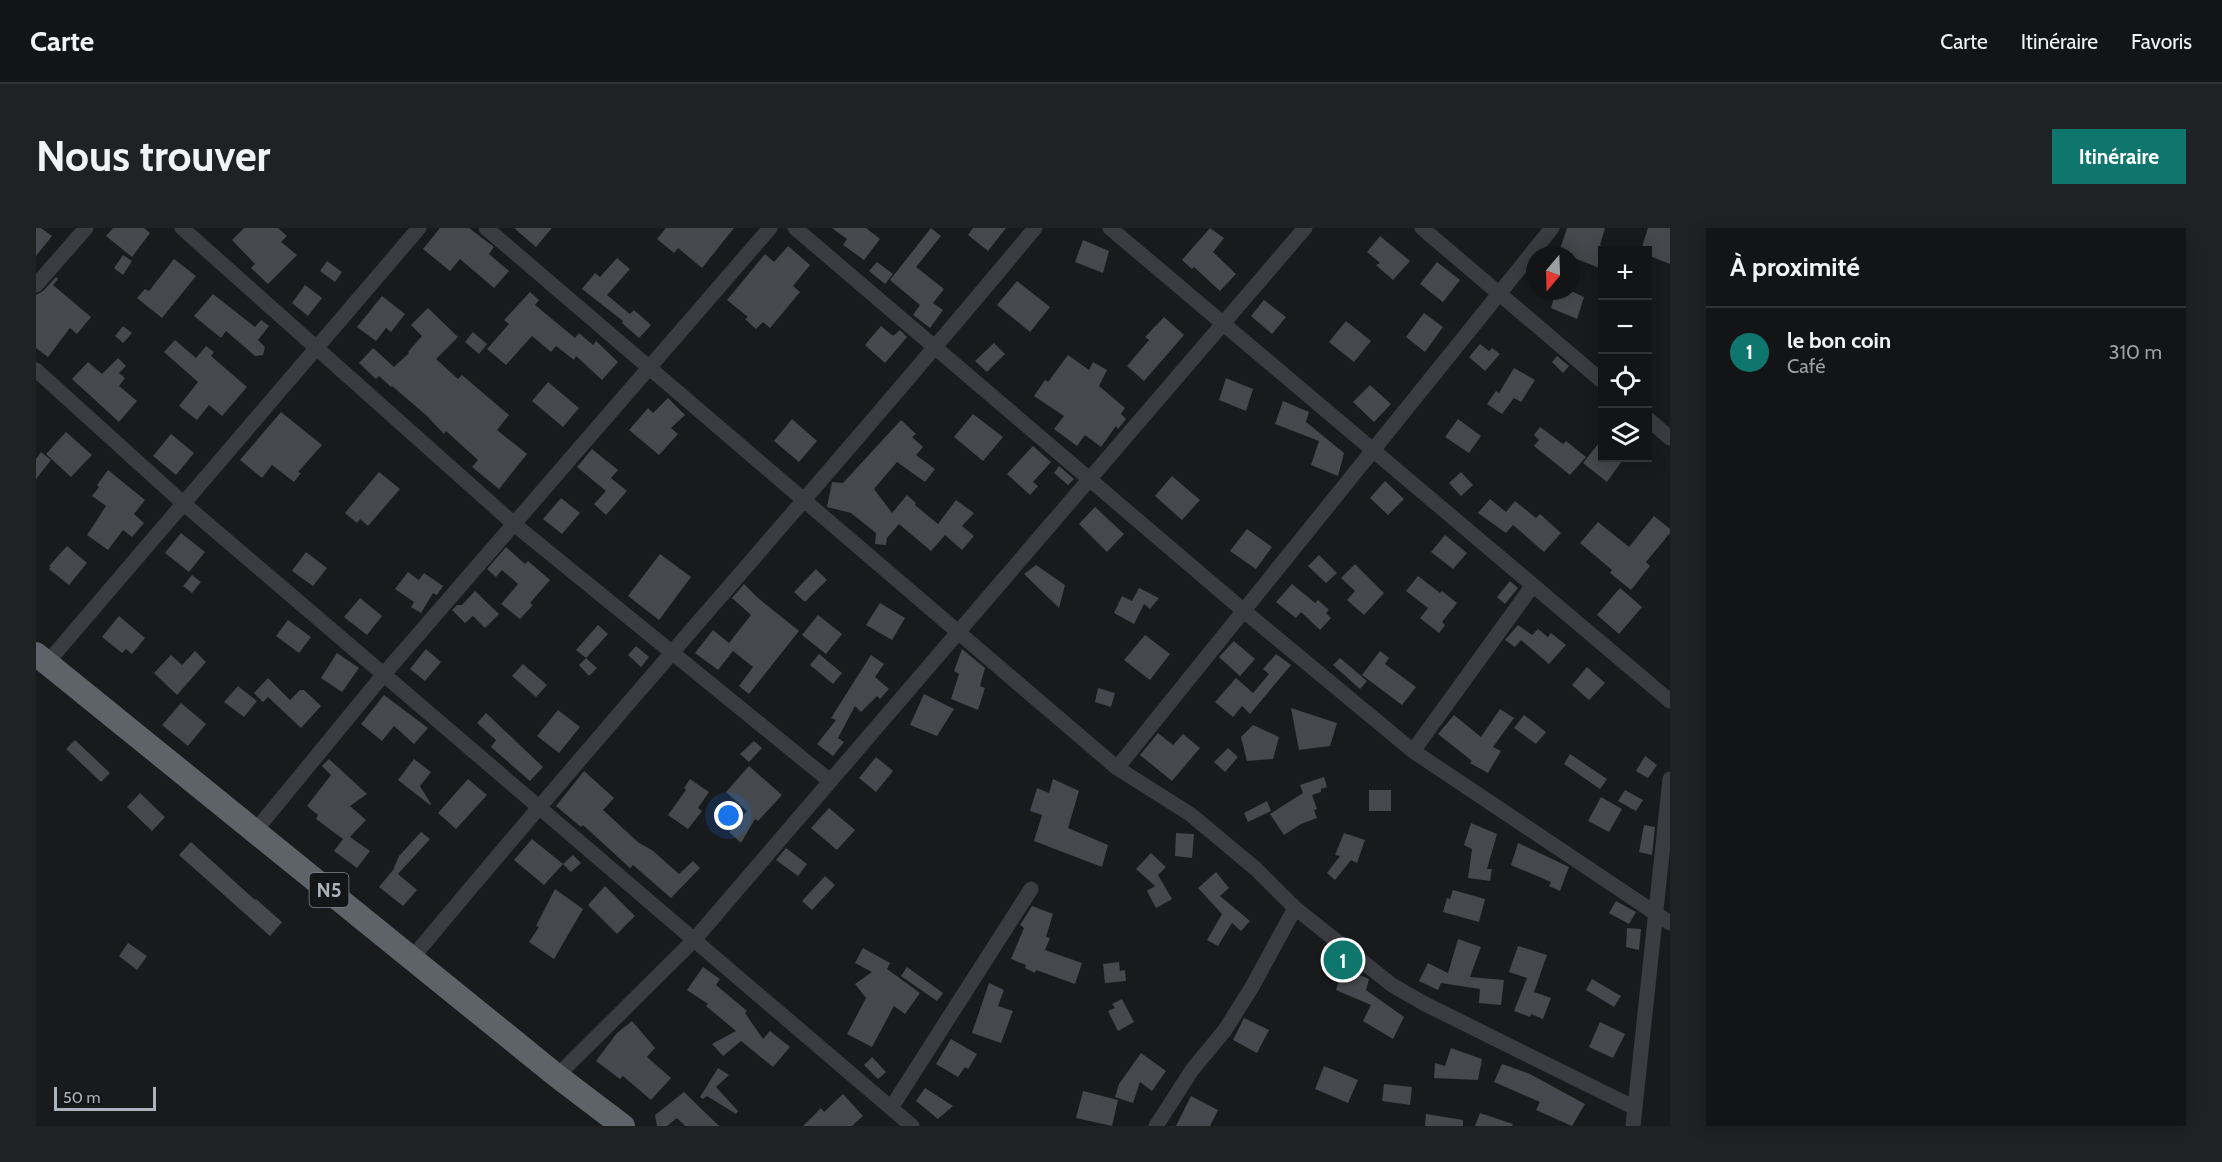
<!DOCTYPE html>
<html lang="fr">
<meta charset="utf-8">
<style>
:root{--surface:#131415;--page:#202122;--text:#f1f3f6;--muted:#9d9ea0;--line:#323334;--accent:#0f766e}
body{margin:0;font-family:Cabin,sans-serif;background:var(--page);color:var(--text)}
.controls{position:absolute;right:18px;top:18px;display:grid;overflow:hidden;border-radius:0px;box-shadow:0 3px 15px #0003}
.controls button{width:54px;height:54px;display:grid;place-items:center;padding:0;border:0;border-bottom:2px solid var(--line);background:var(--surface);color:var(--text);font:30px sans-serif}
.compass{position:absolute;left:1490px;top:18px;width:54px;height:54px;border-radius:50%;background:var(--surface);box-shadow:0 3px 15px #0003;rotate:199deg}
.scale{position:absolute;left:18px;bottom:15px;width:102px;box-sizing:border-box;padding-left:6px;border:3px solid #abb3bc;border-top:0;font-size:16px;line-height:21px;white-space:nowrap;color:#abb3bc;-webkit-text-stroke:4px #141517;paint-order:stroke}
.you{position:absolute;left:693px;top:588px;width:21px;height:21px;margin:-15px;border:4px solid #fff;border-radius:50%;background:#1a73e8;box-shadow:0 0 0 9px #1a73e833}
.badge{display:grid;place-items:center;width:39px;height:39px;border-radius:50%;background:var(--accent);color:#fff;font-size:20px;font-weight:700}
.pin{position:absolute;translate:-50% -50%;border:3px solid #fff;box-shadow:0 2px 6px #0006}
.list{margin:0;padding:0;list-style:none}
h2{display:flex;justify-content:space-between;align-items:center;height:78px;margin:0;padding:0 24px;font-size:26px}
h2 small{font-size:20px;font-weight:400;color:var(--muted)}
.list li{display:grid;grid-template-columns:39px 1fr auto;gap:18px;align-items:center;box-sizing:border-box;height:90px;padding:0 24px;border-top:2px solid var(--line)}
.list b{display:block;font-size:22px;white-space:nowrap}
.list p{margin:0;font-size:20px;white-space:nowrap;color:var(--muted)}
.list em{font-size:20px;font-style:normal;color:var(--muted)}
.icon{flex:none;width:33px;height:33px;fill:none;stroke:currentColor;stroke-width:2;stroke-linecap:round;stroke-linejoin:round}
.map{position:relative;flex:none;width:1634px;height:898px;overflow:hidden;border-radius:0px}
header{display:flex;align-items:center;gap:36px;box-sizing:border-box;height:84px;padding:0 30px;background:var(--surface);border-bottom:2px solid var(--line)}
header strong{font-size:28px}
nav{display:flex;gap:33px;margin-inline-start:auto;font-size:21px}
.intro{display:flex;align-items:center;justify-content:space-between;box-sizing:border-box;height:144px;padding:0 36px}
h1{margin:0;font-size:42px}
.button{padding:15px 27px;border-radius:0px;background:var(--accent);color:#fff;font-size:21px;font-weight:700}
main{display:flex;gap:36px;padding:0 36px}
aside{flex:1;background:var(--surface);border-radius:0px;box-shadow:0 3px 15px #0003}
.map>svg:first-child{display:block}
</style>
<header>
<strong>Carte</strong>
<nav><a>Carte</a><a>Itinéraire</a><a>Favoris</a></nav>
</header>
<div class="intro"><h1>Nous trouver</h1><a class="button">Itinéraire</a></div>
<main>
<div class="map">
<svg width="1634" height="898" viewBox="0 0 1634 898">
<rect width="100%" height="100%" fill="#191a1c"/>
<path fill="#45484c" d="M0,0H5L16,8L0,28Z
M77,0H108L114,5L96,29L70,8Z
M208,0H242L251,8L245,14L261,27L232,56L215,40L219,36L196,12Z
M404,0H433L458,19L453,26L473,43L458,60L424,31L414,43L387,21Z
M478,0H516L500,19Z
M630,0H698L666,40L642,20L638,25L621,11Z
M796,0H830L844,11L828,32L807,17L811,11Z
M895,0L905,8L880,39L908,61L897,75L907,82L894,100L877,87L884,77L854,52Z
M937,0H970L952,23L932,7Z
M1174,0L1188,10L1177,24L1200,46L1184,63L1158,39L1156,41L1146,32Z
M1531,0H1569L1564,17L1566,18V41L1523,24Z
M1612,0H1634V36L1611,27V22H1605Z
M1344,8L1374,33L1357,52L1340,37L1344,35L1331,24Z
M1047,12L1073,23L1067,45L1039,34Z
M752,18L774,37L757,58L764,64L734,100L727,94L720,101L709,91L712,89L691,72L729,26L738,34Z
M87,27L96,33L87,47L78,40Z
M581,30L594,41L571,67L594,86L598,82L615,97L603,110L586,95L587,93L546,61L559,45L564,49Z
M138,31L160,48L126,90L101,70L109,61L113,63Z
M291,33L306,44L299,54L284,43Z
M841,34L857,46L849,56L833,43Z
M1401,34L1424,52L1407,74L1384,56Z
M20,49L22,51L17,57L55,89L41,106L34,100L12,129L0,120V67L7,63Z
M981,53L1014,79L994,104L961,77Z
M269,57L286,70L272,88L256,75Z
M1520,63H1535L1548,69L1541,91L1515,80Z
M494,64L503,72L499,77L539,110L543,105L557,117L560,113L582,134L566,152L540,128L538,132L520,118L515,124L496,108L470,137L451,121L473,96L468,92Z
M177,66L219,99L225,92L233,98L222,112L229,119L227,127L219,128L190,103L185,110L158,88Z
M346,68L369,86L355,104L350,100L340,113L321,99Z
M1228,72L1250,89L1236,106L1215,88Z
M392,80L422,109L400,131L422,151L426,147L473,187L461,202L491,226L463,261L436,239L442,232L410,203L408,206L390,187L356,158L355,159L343,148L340,151L323,135L337,120L358,139L373,125L372,124L386,108L375,97Z
M1388,85L1407,99L1389,124L1370,109Z
M1128,89L1148,107L1108,153L1091,138L1113,112L1109,109Z
M1310,93L1335,113L1318,134L1293,114Z
M87,98L96,105L87,115L79,108Z
M845,98L857,108L864,102L871,109L849,135L829,117Z
M437,104L451,116L443,126L429,114Z
M139,112L160,130L170,118L178,124L175,128L211,159L186,188L173,177L161,192L143,178L162,154L128,124Z
M958,115L969,126L951,144L939,133Z
M1444,116L1453,123L1456,120L1464,126L1449,143L1433,129Z
M1032,127L1053,142L1057,134L1071,142L1063,158L1089,180L1085,186L1090,191L1082,201L1080,198L1065,219L1049,207L1041,218L1018,201L1028,188L998,168L1009,152L1012,154Z
M1521,128L1533,138L1527,145L1516,134Z
M82,130L90,138L83,145L89,150L83,158L101,173L83,194L36,151L52,134L66,146Z
M1478,140L1499,152L1485,174L1478,170L1466,186L1451,176L1460,163L1463,165Z
M1190,150L1217,161L1210,183L1183,172Z
M512,154L543,180L527,199L496,173Z
M1334,157L1355,176L1338,194L1317,174Z
M632,170L649,187L635,200L642,206L623,227L593,202L612,180L617,185Z
M1247,173L1273,184L1270,194L1308,225L1302,248L1275,237L1283,213L1239,196Z
M245,184L286,217L262,244L265,245L258,254L236,237L226,250L204,232Z
M937,186L967,209L947,233L918,209Z
M756,191L781,213L763,234L738,213Z
M1422,191L1445,208L1433,225L1409,209Z
M865,192L880,206L876,209L887,219L880,227L899,241L889,254L861,234L838,261L856,285L871,267L880,275L879,277L902,296L920,272L938,285L926,298L938,308L926,322L909,307L895,323L863,296L851,310L850,317L839,316L840,305L815,285L791,279L796,254L807,255Z
M1504,199L1527,216L1530,213L1550,229L1534,247L1498,218L1503,212L1498,207Z
M30,204L56,227L35,249L10,226Z
M135,206L158,225L140,247L117,228Z
M1566,211V230H1588L1571,254L1547,235Z
M997,218L1015,234L997,254L1002,258L994,267L971,246Z
M556,221L582,242L575,250L591,263L570,287L558,276L570,263L541,239Z
M5,224L15,232L0,251V231Z
M1023,238L1038,251L1032,257L1018,245Z
M72,242L109,272L98,286L108,295L96,309L87,302L72,322L51,307L70,278L56,268L63,259L61,257Z
M343,244L364,261L332,298L324,291L321,295L309,285Z
M1425,244L1437,257L1425,268L1413,255Z
M1136,248L1164,272L1146,292L1119,268Z
M1349,253L1368,271L1352,287L1334,270Z
M525,270L544,285L526,306L507,291Z
M1454,271L1470,284L1479,273L1500,290L1504,286L1525,305L1508,324L1477,297L1470,305L1442,285Z
M1059,279L1088,306L1071,324L1043,296Z
M1618,288L1634,301V305L1610,334L1614,338L1595,362L1574,345L1576,342L1544,315L1562,294L1593,319Z
M1211,301L1236,319L1220,341L1194,323Z
M145,305L169,324L153,344L129,325Z
M1409,307L1431,325L1417,341L1395,324Z
M31,318L51,335L33,357L13,341L15,339L13,338Z
M470,319L489,336L492,333L514,352L494,375L497,377L484,391L465,376L482,356L466,342L460,349L451,341Z
M270,324L291,340L277,358L256,343Z
M624,326L655,349L623,392L592,368Z
M1283,327L1301,345L1290,355L1272,338Z
M1319,336L1348,365L1328,387L1311,372L1319,363L1305,350Z
M1000,337L1029,357L1023,380L988,346Z
M780,341L791,352L769,374L758,364Z
M372,344L383,352L388,345L407,358L401,367L397,365L385,385L375,379L378,374L359,361Z
M156,347L165,354L156,365L147,358Z
M1382,348L1404,365L1406,363L1421,375L1406,394L1409,397L1403,405L1384,390L1392,380L1370,363Z
M1474,353L1482,360L1469,376L1461,369Z
M708,356L722,370L763,403L713,466L703,458L717,439L697,423L682,442L659,425L677,402L693,415L715,387L696,370Z
M1256,356L1279,375L1282,372L1293,382L1290,385L1295,390L1284,402L1265,384L1260,390L1240,374Z
M1103,360L1123,370L1114,381L1108,376L1098,396L1078,385L1086,368L1096,373Z
M1584,360L1606,379L1583,406L1561,387Z
M439,363L463,386L449,400L437,388L429,395L416,382L421,377H426Z
M324,370L346,388L331,407L308,389Z
M844,375L869,390L856,412L830,397Z
M782,387L806,406L790,426L766,407Z
M83,388L109,410L96,426L90,421L86,425L66,409Z
M252,392L275,409L263,425L240,408Z
M562,397L572,406L550,430L540,422Z
M1482,397L1496,407L1502,401L1512,409L1515,405L1530,417L1513,436L1485,412L1479,419L1469,412Z
M1109,407L1134,426L1114,452L1088,432Z
M1198,413L1219,431L1204,448L1183,429Z
M600,418L613,429L605,439L592,427Z
M390,421L405,434L389,453L374,441Z
M926,421L949,440L944,458L949,460L942,482L915,471L923,446L918,443Z
M159,423L170,434L141,467L118,445L135,427L146,437Z
M1344,423L1353,430L1349,436L1380,459L1366,477L1326,447Z
M301,425L323,440L306,464L285,450Z
M783,426L806,445L797,456L774,437Z
M1240,426L1255,437L1214,486L1206,478L1197,489L1179,474L1200,450L1217,465L1233,446L1227,441Z
M835,427L848,436L839,449L853,461L844,471L841,468L825,484L819,478L802,510L808,514L797,528L781,516L800,492L795,490Z
M550,430L561,440L553,448L543,437Z
M1304,430L1331,453L1324,461L1297,437Z
M487,436L511,457L500,469L476,448Z
M1551,439L1569,455L1553,472L1536,457Z
M232,450L254,472L264,462H268L285,478L265,500L232,469L227,474L218,465Z
M202,458L221,473L208,489L188,474Z
M1062,460L1079,465L1075,479L1059,474Z
M888,466L918,481L901,508L874,497Z
M348,467L392,500L378,516L358,498L346,513L325,496Z
M145,475L170,496L152,518L126,497Z
M1255,480L1301,495L1294,518L1263,522Z
M1464,481L1478,490L1457,519L1465,523L1452,545L1434,535L1436,533L1402,506L1418,487L1445,509Z
M522,482L544,499L523,525L501,508Z
M450,485L507,539L494,553L455,519L460,512L441,495Z
M1488,487L1510,504L1500,516L1478,500Z
M1217,497L1243,509L1237,531L1211,533L1205,509Z
M1122,505L1137,517L1147,506L1164,520L1136,553L1104,527Z
M39,512L74,545L65,554L30,521Z
M718,513L726,520L713,534L704,526Z
M1192,520L1202,529L1189,544L1178,534Z
M1534,526L1571,551L1564,561L1528,536Z
M1609,528L1621,537L1612,550L1600,543Z
M840,529L857,543L840,564L823,550Z
M293,531L331,566L314,578L330,592L314,609L334,623L321,640L298,623L307,611L280,591L282,587L271,578L295,547L286,538Z
M378,531L395,544L384,558L395,576L394,577L362,552Z
M713,538L746,567L722,593L719,591L705,615L693,604L711,583L690,564Z
M548,543L578,570L567,582L603,615L616,622L643,646L657,633L664,640L635,670L597,637L594,640L547,597L545,599L520,578Z
M1288,549L1291,559L1285,561V564L1276,567L1281,581L1278,582L1281,590L1265,596L1248,607L1234,586L1267,565L1264,557Z
M432,551L451,567L420,601L402,585Z
M654,551L673,564L662,580L666,583L652,601L632,587L650,562L648,560Z
M1017,551L1043,563L1032,600L1072,617L1066,639L998,613L1006,587L994,583L1001,560L1013,565Z
M1333,562H1355V583H1333Z
M1589,562L1607,572L1600,583L1582,573Z
M104,565L129,589L116,603L91,579Z
M1565,569L1586,581L1573,604L1552,593Z
M1231,573L1235,583L1212,594L1208,585Z
M793,580L819,602L801,622L775,600Z
M1435,595L1461,606L1451,641H1456L1454,653L1432,650L1436,621L1428,617Z
M1608,597L1619,599L1616,627L1603,624Z
M385,604L394,611L362,646L381,662L367,678L343,659L357,642L363,628Z
M1140,605L1158,606L1156,630L1139,628Z
M1308,605L1329,612L1321,635L1315,632L1299,652L1291,645L1304,628L1299,627Z
M496,611L527,636L508,657L478,632Z
M155,614L219,672L220,671L246,694L234,708L143,627Z
M1482,615L1533,639L1524,663L1513,658L1515,654L1475,637Z
M750,620L771,636L762,648L740,632Z
M1115,625L1130,639L1122,647L1136,671L1120,680L1111,663L1119,658L1100,641Z
M537,627L545,635L535,644L527,636Z
M1180,644L1193,660L1184,668L1214,693L1205,703L1196,695L1182,718L1171,712L1186,686L1162,660Z
M789,648L799,657L776,682L766,673Z
M569,658L599,688L581,706L552,677Z
M519,661L547,681L518,731L493,714L503,699L500,698Z
M1417,662L1449,671L1443,694L1407,684L1411,670L1414,671Z
M1580,673L1600,684L1593,696L1573,685Z
M996,678L1017,686L1010,709L1014,710L1009,722L1046,735L1039,756L1000,742L999,745L989,740L990,737L975,731L988,700L984,697Z
M1591,700L1605,701L1603,722L1590,719Z
M1422,711L1445,719L1434,749L1468,752L1465,777L1443,775L1444,761L1405,755L1402,762L1383,753L1392,735L1412,745Z
M92,715L111,728L101,742L83,728Z
M1482,718L1511,727L1498,764L1515,770L1507,791L1495,786L1494,789L1478,783L1491,750L1473,744Z
M827,720L854,735L851,741L884,765L869,786L858,778L836,819L811,806L830,770L819,756L836,744L819,735Z
M1083,734L1084,743L1089,742L1090,753L1069,755L1067,736Z
M667,739L684,751L680,757L711,783L709,785L727,811L734,803L754,819L737,839L705,813L687,828L676,816L700,803L670,778L672,776L651,762Z
M871,739L907,765L901,773L865,748Z
M1307,740L1333,751L1330,762L1368,789L1357,811L1327,793L1335,777L1300,762Z
M1556,751L1585,768L1578,779L1550,762Z
M953,755L968,762L962,778L977,783L965,815L936,805Z
M1086,771L1098,794L1082,803L1072,783L1079,780L1076,776Z
M1208,790L1233,802L1221,825L1197,812Z
M596,793L619,820L611,829L635,850L615,872L587,848L584,851L560,833L581,805Z
M1564,794L1589,806L1577,830L1553,819Z
M915,811L941,826L932,841L929,839L922,849L900,836Z
M1415,820L1446,831L1442,852L1398,850L1399,835L1409,838Z
M1105,825L1130,843L1116,863L1104,854L1097,875L1079,869L1083,856Z
M836,829L850,844L842,851L828,837Z
M1466,836L1494,846L1549,876L1536,898L1500,882L1504,874L1458,854Z
M1288,838L1322,852L1312,875L1279,861Z
M682,840L693,847L680,859L702,883L700,886L671,868L667,871L664,869Z
M1348,856L1376,859L1374,877L1346,873Z
M889,860L917,878L902,891L880,873Z
M1047,863L1082,872L1076,898L1040,890Z
M648,864L683,898H649L641,890L631,898H621L619,887Z
M807,866L827,888L816,898H767L785,880L788,884Z
M1155,868L1182,882L1174,898H1140Z
M1444,885L1477,896L1476,898H1439Z
M1390,886L1427,892V898H1389Z"/>
<g fill="none" stroke-linecap="round" stroke-linejoin="round">
<path stroke="#3a3c41" stroke-width="15" d="M146,0L478,296L794,553
M450,0L1081,540L1154,586L1220,641L1259,680L1356,757L1389,776L1599,880
M759,0L1208,383L1377,523L1634,695
M1074,0L1634,473
M1386,0L1566,153
M0,57L50,0
M0,142L147,275L876,898
M1612,191L1634,210
M11,435L383,0
M1377,523L1497,357
M1081,540L1516,0
M219,603L348,446L734,0
M377,729C581,483 795,246 999,0
M521,848L658,712L1269,0
M855,880L995,661
M1120,898L1156,842L1189,802L1216,759L1259,680
M1597,898L1634,551"/>
<path stroke="#5e6269" stroke-width="24" d="M0,426L521,848L587,898"/>
</g>
<g text-anchor="middle" dominant-baseline="central" stroke-width="4.5" stroke-linejoin="round" paint-order="stroke">
<rect fill="#141517" stroke="#7e848a" stroke-width="1.5" x="273.5" y="645" width="39" height="34" rx="4.5"/>
<g font-size="20" font-weight="bold" fill="#abb3bc">
<text x="293" y="662">N5</text>
</g>
</g>
</svg>
<div class="controls">
<button>+</button>
<button>−</button>
<button><svg class="icon" aria-label="locate" viewBox="0 0 24 24"><circle cx="12" cy="12" r="6"/><path d="M12 2v4M12 18v4M2 12h4M18 12h4"/></svg></button>
<button><svg class="icon" aria-label="layers" viewBox="0 0 24 24"><path d="M12 4l9 5-9 5-9-5zM3 14l9 5 9-5"/></svg></button>
</div>
<svg class="compass" viewBox="-18 -18 36 36"><path d="M0-13l5 13h-10z" fill="#e53935"/><path d="M0 13l5-13h-10z" fill="#9d9ea0"/></svg>
<div class="scale">50 m</div>
<div class="you"></div>
<div class="pin badge" style="left:1307px;top:732px">1</div>
</div>
<aside>
<h2>À proximité<small></small></h2>
<ul class="list">
<li><span class="badge">1</span><div><b>le bon coin</b><p>Café</p></div><em>310 m</em></li>
</ul>
</aside>
</main>
